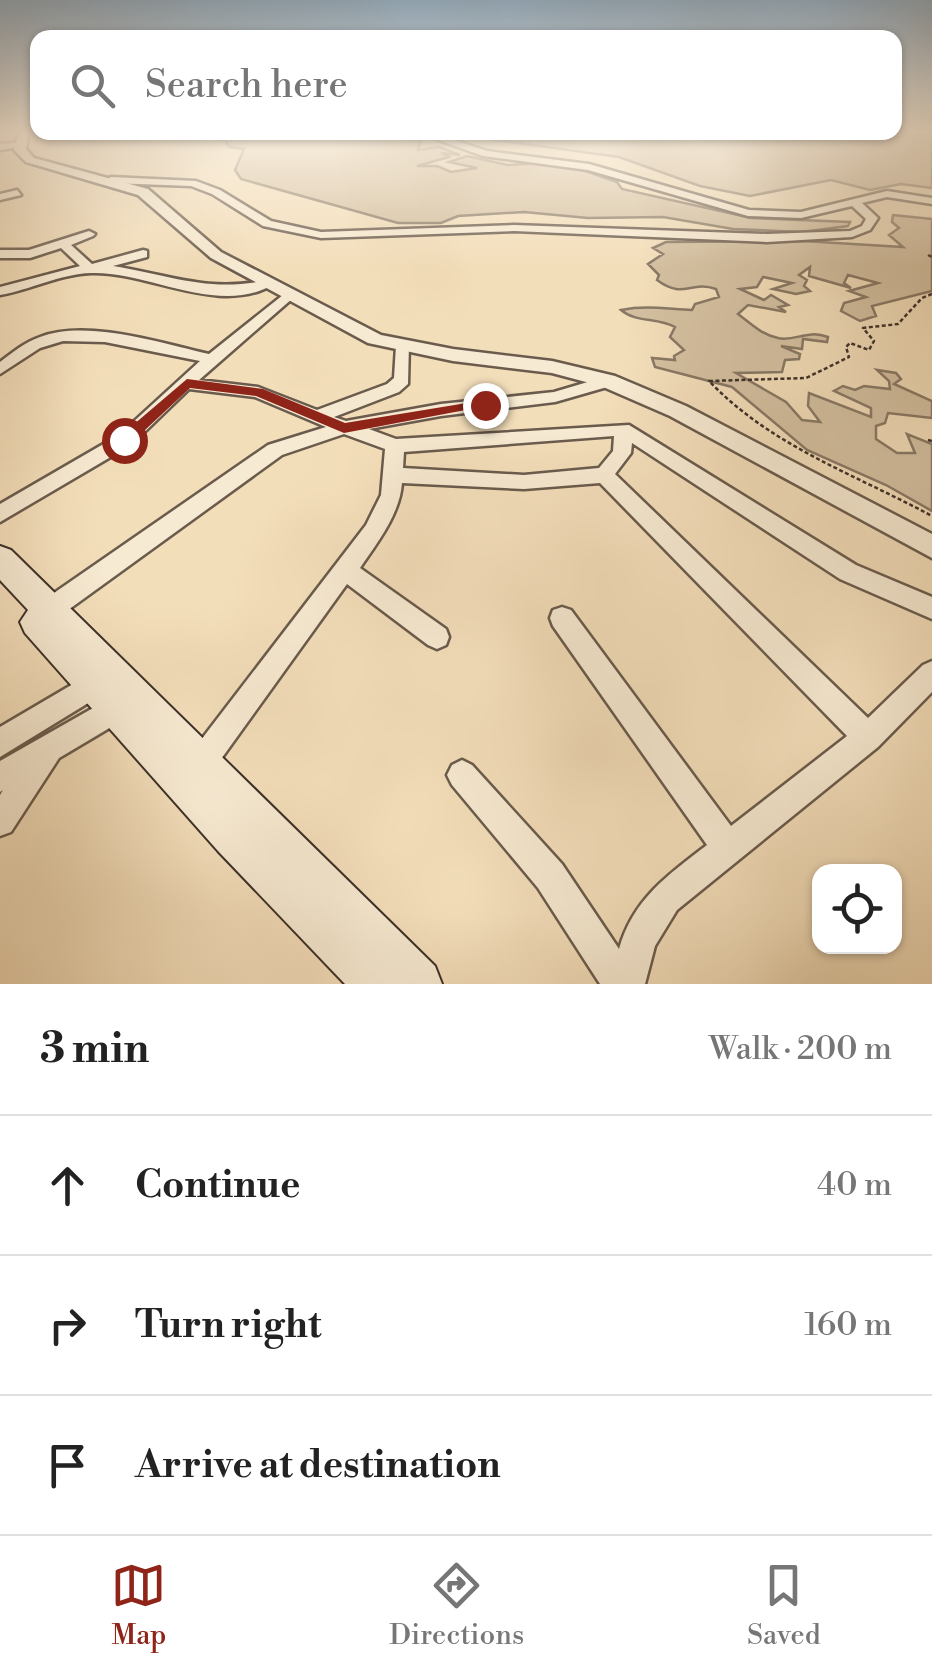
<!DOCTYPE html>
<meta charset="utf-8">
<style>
:root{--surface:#fff;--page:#f6f6f6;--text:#222;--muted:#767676;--line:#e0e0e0;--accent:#8f2418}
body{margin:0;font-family:"Libre Bodoni",serif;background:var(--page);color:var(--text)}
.controls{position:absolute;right:30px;bottom:30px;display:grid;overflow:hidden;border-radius:20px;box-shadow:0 2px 8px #0004}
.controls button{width:90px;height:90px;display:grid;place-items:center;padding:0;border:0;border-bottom:2px solid var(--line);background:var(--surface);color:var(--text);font:50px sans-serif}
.stop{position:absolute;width:30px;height:30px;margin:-22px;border:8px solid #8f2418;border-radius:50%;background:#fff}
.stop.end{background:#8f2418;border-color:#fff;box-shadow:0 2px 10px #0008}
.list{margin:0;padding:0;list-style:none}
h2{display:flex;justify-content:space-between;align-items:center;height:130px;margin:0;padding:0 40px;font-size:42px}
h2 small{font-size:32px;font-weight:400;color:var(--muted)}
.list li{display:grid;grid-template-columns:65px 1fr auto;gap:30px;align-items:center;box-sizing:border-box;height:140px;padding:0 40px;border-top:2px solid var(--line)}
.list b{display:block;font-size:38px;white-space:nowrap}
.list em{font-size:32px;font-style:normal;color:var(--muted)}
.icon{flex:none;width:55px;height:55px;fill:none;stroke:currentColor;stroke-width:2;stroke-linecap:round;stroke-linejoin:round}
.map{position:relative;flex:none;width:932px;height:984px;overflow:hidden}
.search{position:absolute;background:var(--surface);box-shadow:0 2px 8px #0004;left:30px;right:30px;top:30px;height:110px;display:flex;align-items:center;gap:25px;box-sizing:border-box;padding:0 35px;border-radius:20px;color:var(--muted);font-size:38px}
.sheet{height:550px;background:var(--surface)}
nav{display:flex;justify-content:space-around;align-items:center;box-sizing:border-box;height:140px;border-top:2px solid var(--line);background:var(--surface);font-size:28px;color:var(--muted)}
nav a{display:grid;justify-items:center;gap:5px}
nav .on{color:var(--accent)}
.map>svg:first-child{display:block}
</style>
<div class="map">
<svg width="932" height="984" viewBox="0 0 932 984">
<rect width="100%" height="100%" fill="#f3deba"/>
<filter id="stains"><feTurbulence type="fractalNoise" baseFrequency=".002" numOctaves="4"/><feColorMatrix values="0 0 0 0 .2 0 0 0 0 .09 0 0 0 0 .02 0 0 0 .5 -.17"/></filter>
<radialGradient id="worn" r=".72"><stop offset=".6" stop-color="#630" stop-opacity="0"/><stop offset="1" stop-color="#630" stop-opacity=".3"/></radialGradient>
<path fill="#d4c0a1" stroke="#887865" stroke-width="2.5" d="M895,130H932V188L901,184L870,190L831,180L750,196L700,186L619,157L495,140L509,132Z
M169,133H398L394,136L421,140L418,150L439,147L460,155L441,153L449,157L417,166H437L451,172L477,168L449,162L467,156L508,165L559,162L617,182L622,189L751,218L850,222L848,226L802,232L733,229L663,217L588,218L524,212L458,216L441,223H398L241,179L235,170L244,149L229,147L225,140Z
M893,215L932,219V291L872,306L876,316L860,321L841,311L844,303L866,297L849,291L878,283L848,275L844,283L851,288L809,276L810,267L799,275L807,280L804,286L810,291L796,294L773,289L792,283L763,277L757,287L740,289L764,300L771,295L788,305L779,307L786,312L748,305L738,314C750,323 762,335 778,338C795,342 807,329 828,337L827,342L803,339L802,349L781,346L800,354L799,359L785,360L782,372L736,373L786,402L802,420L820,422L808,406L809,393L871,417V408L834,391L843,386L855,390L864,386L890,389L889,381L877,370L896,373L901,379L894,384L932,401V418L888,413L885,423L876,426V439L897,453H915L907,434L932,444V511L886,485L807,450L732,387L655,367L652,358L675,360L674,356L684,350L670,337L675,327C657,317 636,323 621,310C646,305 667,309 692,310L695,304L719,297L716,289C690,280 684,300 657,280L659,275L648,264L663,254L653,248L666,242L803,241L903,247L889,235L899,228L892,222Z"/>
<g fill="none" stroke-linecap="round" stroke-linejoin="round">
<g stroke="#6a5b4d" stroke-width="5">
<path id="minor" d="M416,132H430L487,151L589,164L749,210L801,212L887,191L932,198V204L887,197L862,203L878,218L870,230L852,237L767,242L514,231L321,238L263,226L212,194L191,186L111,183L106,180L111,177L196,181L220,190L271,221L321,232L514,225L767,234L850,231L862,226L866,219L852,206L801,218L748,216L588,170L483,156Z
M24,142V146L0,150V144Z
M17,190L21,195L0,200V194Z
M89,231L95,234L93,236L71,245L92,264L143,250L147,251V257L113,266C169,275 209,293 267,280L274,284C220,317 148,271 91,273C60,274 30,290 0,295V287L80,266L61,248L30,258H0V250H29Z
M288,291L295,295L293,298L199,380L258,387L317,410L387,384L394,378L396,346L399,343H409L408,384L399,392L334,417L346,421L441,404L554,392L608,376L614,377V385L555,402L441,416L369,429L396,439L629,425L856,565L932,597V619L840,579L632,443L631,453L615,474L868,718L923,665L932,661V692L878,747L677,910L655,946L645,984H600L538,888L452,785L447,775L452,765L462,760L472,765L562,864L619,949C633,899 668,875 707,845L553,626L550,618L553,610L562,607L571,610L731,826L847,736L600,483L524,489L402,483C400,514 377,543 360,568L446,629L449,637L446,645L437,649L428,645L347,584L211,773L201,777L191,773L187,763L191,753L366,525L381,495L385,449L344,434L282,455L57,618L49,621L41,618L37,610L41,602L268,445L326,427L255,397L189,389L131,445L0,522V504L119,435L200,361L105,342L63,341L40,348L0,374V362C12,353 25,342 40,337C86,319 161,343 209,354ZM614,436L613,451L599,468L524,475L403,468L404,452Z
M102,667L111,671L115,680L111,689L0,757V727Z
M123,691L133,694L136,704L133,714L59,758L11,832L0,836V795L3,790L0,792V761Z"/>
</g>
<g stroke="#6a5b4d" stroke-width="5">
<path id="tertiary" d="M19,130H29L26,149L34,158L148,189L221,252L381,335L453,349L552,361L615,376L686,406L932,534V558L670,416L601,386L552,373L453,361L368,343L211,258L138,195L26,162L14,150Z"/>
</g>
<g stroke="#3c2f29" stroke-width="4">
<path id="secondary" d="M0,546L11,550L435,966L442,984H345L218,851L25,633L20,622L28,610L0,580Z"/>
</g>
<path stroke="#3c2f29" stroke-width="2.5" stroke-dasharray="4 2.5" stroke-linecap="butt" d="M928,255L932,257
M932,294L922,298L898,324L863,328L874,341L869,350L850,343L846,347L849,357L806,378L709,381C771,446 854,474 932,516
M928,440L932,441"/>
<use href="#minor" fill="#f7ead2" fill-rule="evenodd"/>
<use href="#tertiary" fill="#f7ead2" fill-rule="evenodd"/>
<use href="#secondary" fill="#f7ead2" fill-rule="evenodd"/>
</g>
<linearGradient id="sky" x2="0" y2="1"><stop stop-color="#93adc2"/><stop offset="0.49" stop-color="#faf0e0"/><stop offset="1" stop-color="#faf0e0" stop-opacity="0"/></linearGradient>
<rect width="932" height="268" fill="url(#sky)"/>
<path fill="#8f2418" d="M187,379L263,389L345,423L485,400L492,405L344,433L256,396L190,388L130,444H119V437Z"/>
<rect width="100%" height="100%" filter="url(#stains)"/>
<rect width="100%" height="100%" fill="url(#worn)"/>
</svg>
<div class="controls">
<button><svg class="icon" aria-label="locate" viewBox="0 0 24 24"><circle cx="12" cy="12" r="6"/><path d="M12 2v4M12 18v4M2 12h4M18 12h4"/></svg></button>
</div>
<div class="stop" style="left:124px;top:440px"></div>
<div class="stop end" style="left:485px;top:405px"></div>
<div class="search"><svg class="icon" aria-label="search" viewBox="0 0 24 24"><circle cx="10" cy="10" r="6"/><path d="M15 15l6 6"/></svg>Search here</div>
</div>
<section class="sheet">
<h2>3 min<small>Walk · 200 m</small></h2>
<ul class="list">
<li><svg class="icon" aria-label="ahead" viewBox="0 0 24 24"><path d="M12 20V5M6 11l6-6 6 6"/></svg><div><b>Continue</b></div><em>40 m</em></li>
<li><svg class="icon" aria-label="right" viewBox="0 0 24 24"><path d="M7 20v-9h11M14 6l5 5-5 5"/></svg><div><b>Turn right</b></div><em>160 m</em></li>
<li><svg class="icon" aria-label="arrive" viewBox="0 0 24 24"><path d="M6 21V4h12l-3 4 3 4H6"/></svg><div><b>Arrive at destination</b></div></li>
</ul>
</section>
<nav>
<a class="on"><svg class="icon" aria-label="map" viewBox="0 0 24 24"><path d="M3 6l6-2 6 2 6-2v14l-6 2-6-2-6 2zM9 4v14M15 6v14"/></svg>Map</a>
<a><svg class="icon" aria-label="directions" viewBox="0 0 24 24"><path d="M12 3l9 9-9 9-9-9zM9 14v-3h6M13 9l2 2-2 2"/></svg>Directions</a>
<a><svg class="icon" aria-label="saved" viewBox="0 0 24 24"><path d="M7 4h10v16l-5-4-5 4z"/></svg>Saved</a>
</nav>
